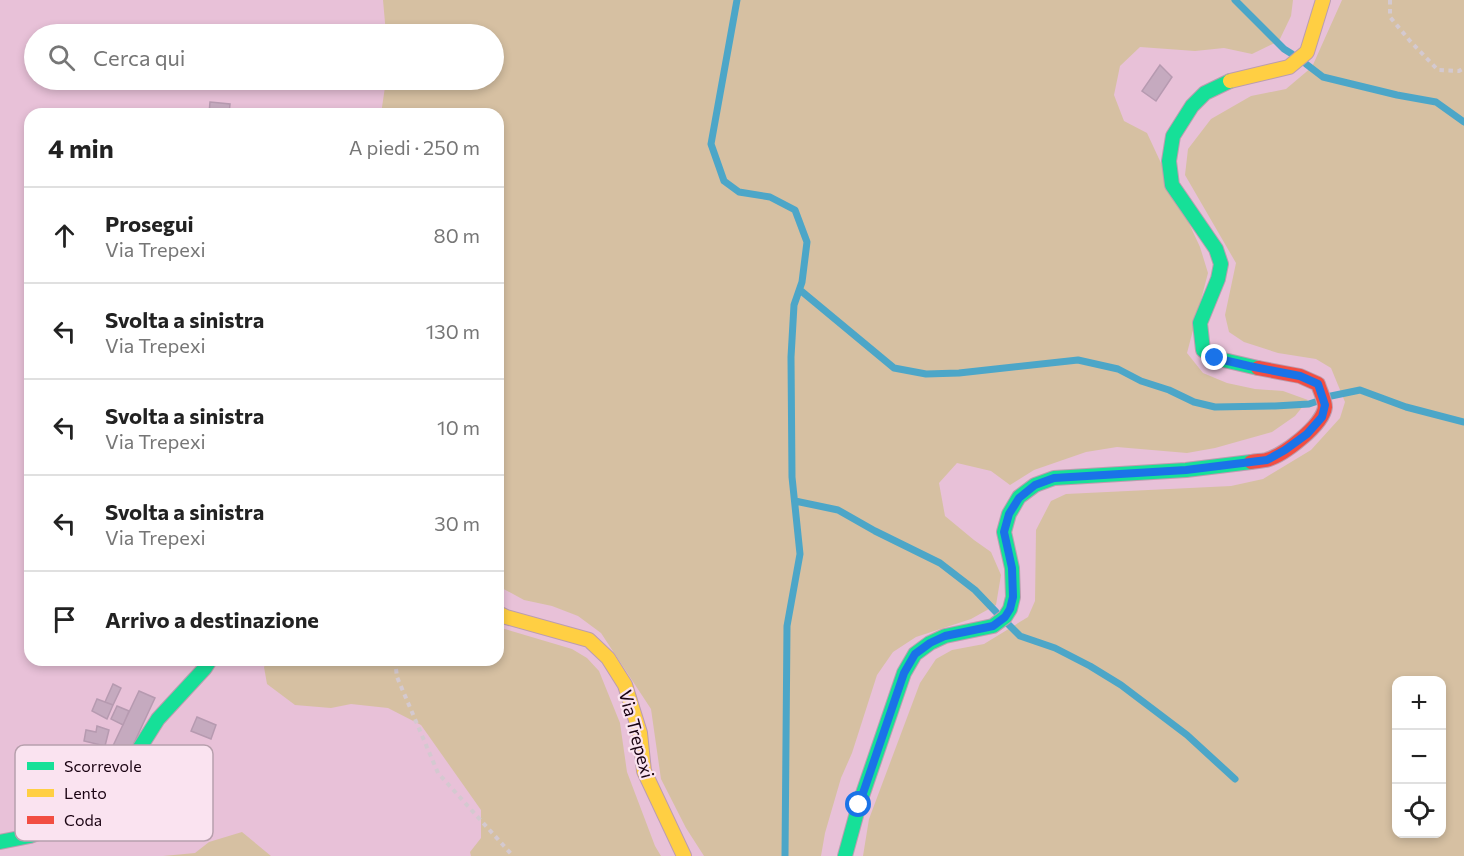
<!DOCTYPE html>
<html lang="it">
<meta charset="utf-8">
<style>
:root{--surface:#fff;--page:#f6f6f6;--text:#222;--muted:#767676;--line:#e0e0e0}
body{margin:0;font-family:Commissioner,sans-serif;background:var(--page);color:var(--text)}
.controls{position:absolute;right:18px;bottom:18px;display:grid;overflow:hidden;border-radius:12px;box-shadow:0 3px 9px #0003}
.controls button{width:54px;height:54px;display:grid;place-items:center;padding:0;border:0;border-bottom:2px solid var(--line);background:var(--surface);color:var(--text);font:30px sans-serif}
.stop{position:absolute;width:18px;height:18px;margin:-14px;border:4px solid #1a73e8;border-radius:50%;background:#fff}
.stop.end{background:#1a73e8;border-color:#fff;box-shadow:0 2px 6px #0008}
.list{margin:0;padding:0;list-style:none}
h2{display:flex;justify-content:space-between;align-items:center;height:78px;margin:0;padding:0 24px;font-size:26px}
h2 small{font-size:20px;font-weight:400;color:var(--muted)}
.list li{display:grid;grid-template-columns:39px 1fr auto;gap:18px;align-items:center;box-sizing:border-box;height:96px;padding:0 24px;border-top:2px solid var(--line)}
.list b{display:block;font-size:22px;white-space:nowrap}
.list p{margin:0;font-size:20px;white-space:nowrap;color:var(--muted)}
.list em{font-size:20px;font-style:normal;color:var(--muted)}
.icon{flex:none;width:33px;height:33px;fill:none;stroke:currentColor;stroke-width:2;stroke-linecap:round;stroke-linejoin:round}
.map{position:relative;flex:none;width:1464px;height:856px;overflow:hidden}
.search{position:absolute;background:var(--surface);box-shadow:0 3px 9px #0003;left:24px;top:24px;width:480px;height:66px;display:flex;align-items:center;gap:15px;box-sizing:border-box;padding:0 21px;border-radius:33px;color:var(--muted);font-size:22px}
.panel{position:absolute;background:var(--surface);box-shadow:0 3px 9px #0003;left:24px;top:108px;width:480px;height:558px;border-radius:18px}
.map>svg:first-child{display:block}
</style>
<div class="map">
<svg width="1464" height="856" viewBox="0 0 1464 856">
<rect width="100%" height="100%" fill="#e8c1d8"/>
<path fill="#d6c0a2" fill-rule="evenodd" d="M383,0H1293L1291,16L1279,41L1252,54L1224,48L1195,51L1140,47L1120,66L1114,95L1124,121L1147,133L1200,247L1208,273L1187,353L1203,373L1227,383L1255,389L1283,391L1308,400L1295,416L1272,432L1215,448L1187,453L1117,447L1086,452L1034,470L1010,485L991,471L957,463L939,483L945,516L974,540L991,552L1001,575L996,605L971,619L916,637L893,652L877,675L852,753L841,778L825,833L821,856H704L686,828L661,779L651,709L601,633L578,616L552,606L524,600L500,587L498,583V114H381L386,80H494V34H386Z
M1342,0H1464V856H863L869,819L920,683L936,659L952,650L984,644L1028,617L1035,601L1036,530L1051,501L1066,494L1231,486L1263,479L1311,450L1340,418L1345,402L1331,368L1316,359L1278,353L1244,342L1229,332L1225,315L1236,263L1185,175L1188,149L1211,119L1251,96L1286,89L1312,67ZM1396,680H1442V834H1396Z
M498,627L572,649L587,658L599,671L620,723L627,772L655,846L661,856H471L470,852L481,838V810L421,725L388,708L351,704L331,708L295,705L267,684L264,667L268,660H498Z
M242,832L271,856H163L195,853L209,842Z"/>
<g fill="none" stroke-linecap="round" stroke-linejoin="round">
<path stroke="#4ca6c8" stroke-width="7" d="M737,0L711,144L724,181L739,192L770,197L795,210L807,242L802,282L794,305L791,357L792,477L800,554L787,626L785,856
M1235,0L1284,49L1292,54
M1306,64L1323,77L1397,95L1436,102L1464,122
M800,290L894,368L926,374L959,373L1078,360L1118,369L1141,381L1169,390L1194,402L1215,407L1275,406L1309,404L1315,402
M1331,396L1360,390L1406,407L1464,422
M795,501L838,510L875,531L940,563L975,590L996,612
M1008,624L1020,636L1055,648L1090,666L1121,685L1187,735L1235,779"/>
</g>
<path fill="#c5aabf" stroke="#b69ab0" stroke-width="1.5" d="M1160,65L1172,77L1156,101L1142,91Z
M210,102L230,104L229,114H209Z
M113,684L121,688L113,705L105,702Z
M139,691L155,698L128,756L111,750Z
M97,699L113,705L107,719L92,711Z
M117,706L129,711L123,725L111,719Z
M197,717L216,725L211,739L191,731Z
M97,726L109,730L105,746L84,741L86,730L96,732Z"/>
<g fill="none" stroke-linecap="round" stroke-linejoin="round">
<g stroke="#bb9daf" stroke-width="16">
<path id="fast" d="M1230,81L1205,93L1192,106L1173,136L1169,161L1172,185L1216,249L1221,264L1218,279L1200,323L1203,350L1215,358L1258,368
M0,842L30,836L52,828L87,809L122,776L158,719L205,668L210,660
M845,856L859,805L904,673L915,654L930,643L945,636L993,626L1005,617L1010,609L1013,597L1012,568L1004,532L1009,514L1019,497L1035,485L1054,478L1186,470L1251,462"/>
</g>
<g stroke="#bb9daf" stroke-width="16">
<path id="slow" d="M1230,81L1289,67L1307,52L1323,0
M498,613L506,617L589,640L608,658L625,685L640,733L644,771L684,856"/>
</g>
<g stroke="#bb9daf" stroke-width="16">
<path id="jam" d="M1251,462C1256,461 1261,461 1266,460C1283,456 1323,425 1325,407C1325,400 1320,391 1318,384L1300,376L1258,368"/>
</g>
<path stroke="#d4c9d0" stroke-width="4" stroke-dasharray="4.5 4.5" stroke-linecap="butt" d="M1390,0V17L1410,41L1438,70L1459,71L1464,68
M395,660L397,677L438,773L513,856"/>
<use href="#fast" stroke="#16e098" stroke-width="14"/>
<use href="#slow" stroke="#ffcf43" stroke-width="14"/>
<use href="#jam" stroke="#f24e42" stroke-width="14"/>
</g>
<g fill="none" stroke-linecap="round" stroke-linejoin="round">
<path stroke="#1a73e8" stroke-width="8" d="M859,805L904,673L915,654L930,643L945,636L993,626L1005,617L1010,609L1013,597L1012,568L1004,532L1009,514L1019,498L1035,485L1054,478L1186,470L1267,460L1285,450L1307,434L1322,417L1325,405L1318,384L1300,376L1249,366L1215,358"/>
</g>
<g text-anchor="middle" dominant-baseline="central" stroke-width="4.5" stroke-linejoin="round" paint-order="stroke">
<g font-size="18" fill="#1a0312" stroke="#fae3f0">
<text transform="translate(637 734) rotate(75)">Via Trepexi</text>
</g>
</g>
<rect x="15" y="745" width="198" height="96" rx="9" fill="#fae3f0" stroke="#b7a0ad" stroke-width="1.5"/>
<rect x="27" y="762" width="27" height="8" fill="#16e098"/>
<rect x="27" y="789" width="27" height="8" fill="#ffcf43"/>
<rect x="27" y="816" width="27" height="8" fill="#f24e42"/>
<g font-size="16" fill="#1a0312">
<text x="64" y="772">Scorrevole</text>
<text x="64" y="799">Lento</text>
<text x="64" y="826">Coda</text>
</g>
</svg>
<div class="controls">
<button>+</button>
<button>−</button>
<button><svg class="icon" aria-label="locate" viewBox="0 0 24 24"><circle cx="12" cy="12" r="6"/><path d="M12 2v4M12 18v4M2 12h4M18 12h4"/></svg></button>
</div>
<div class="stop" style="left:859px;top:805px"></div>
<div class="stop end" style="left:1215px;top:358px"></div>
<div class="search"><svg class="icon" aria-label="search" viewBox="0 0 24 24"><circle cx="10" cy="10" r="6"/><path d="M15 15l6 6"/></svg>Cerca qui</div>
<section class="panel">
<h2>4 min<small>A piedi · 250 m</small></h2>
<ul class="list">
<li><svg class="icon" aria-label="ahead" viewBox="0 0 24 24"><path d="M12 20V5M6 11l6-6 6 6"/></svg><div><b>Prosegui</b><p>Via Trepexi</p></div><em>80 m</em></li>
<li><svg class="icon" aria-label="left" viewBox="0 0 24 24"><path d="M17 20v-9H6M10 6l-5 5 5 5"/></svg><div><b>Svolta a sinistra</b><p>Via Trepexi</p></div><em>130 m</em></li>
<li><svg class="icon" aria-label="left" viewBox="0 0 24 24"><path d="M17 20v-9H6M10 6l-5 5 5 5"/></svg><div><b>Svolta a sinistra</b><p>Via Trepexi</p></div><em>10 m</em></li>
<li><svg class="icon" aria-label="left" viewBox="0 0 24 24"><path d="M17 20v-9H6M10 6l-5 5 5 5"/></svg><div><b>Svolta a sinistra</b><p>Via Trepexi</p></div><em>30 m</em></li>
<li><svg class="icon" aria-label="arrive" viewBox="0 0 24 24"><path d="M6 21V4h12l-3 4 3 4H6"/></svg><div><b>Arrivo a destinazione</b></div></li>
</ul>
</section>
</div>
